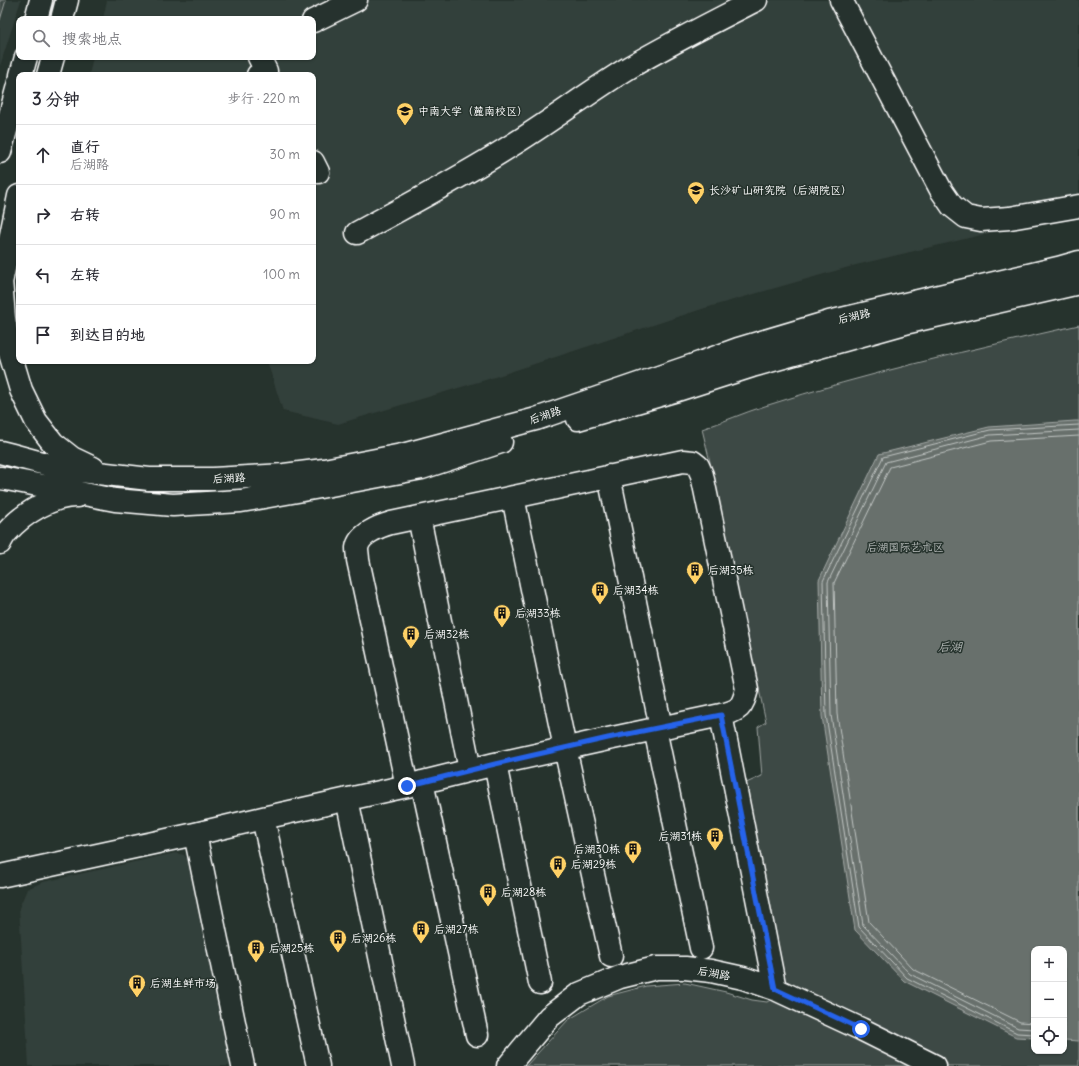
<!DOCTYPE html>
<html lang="zh">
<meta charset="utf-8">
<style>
:root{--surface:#fff;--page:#f7f7f7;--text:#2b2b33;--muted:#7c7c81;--line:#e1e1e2}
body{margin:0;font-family:Delius,"LXGW WenKai TC",sans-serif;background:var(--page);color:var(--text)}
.controls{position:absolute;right:12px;bottom:12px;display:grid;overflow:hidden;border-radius:8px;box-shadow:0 1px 3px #0004}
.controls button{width:36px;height:36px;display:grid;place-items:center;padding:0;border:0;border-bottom:1px solid var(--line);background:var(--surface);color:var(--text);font:20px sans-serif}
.stop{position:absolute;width:12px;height:12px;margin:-9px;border:3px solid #2563eb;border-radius:50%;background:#fff}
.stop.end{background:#2563eb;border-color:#fff;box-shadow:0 1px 4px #0008}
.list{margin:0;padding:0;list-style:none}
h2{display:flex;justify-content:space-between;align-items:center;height:52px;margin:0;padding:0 16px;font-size:17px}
h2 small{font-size:13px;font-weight:400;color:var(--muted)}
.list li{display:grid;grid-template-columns:26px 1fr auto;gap:12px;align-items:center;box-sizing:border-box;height:60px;padding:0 16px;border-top:1px solid var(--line)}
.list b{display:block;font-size:15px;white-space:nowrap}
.list p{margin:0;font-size:13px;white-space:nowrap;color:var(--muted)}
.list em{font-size:13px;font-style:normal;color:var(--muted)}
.icon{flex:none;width:22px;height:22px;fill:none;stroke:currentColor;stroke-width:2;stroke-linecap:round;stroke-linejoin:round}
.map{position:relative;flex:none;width:1079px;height:1066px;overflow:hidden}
.search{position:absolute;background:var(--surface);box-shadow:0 1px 3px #0004;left:16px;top:16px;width:300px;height:44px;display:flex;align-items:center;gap:10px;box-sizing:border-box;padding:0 14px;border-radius:8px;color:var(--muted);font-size:15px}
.panel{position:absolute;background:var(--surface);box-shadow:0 1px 3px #0004;left:16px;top:72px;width:300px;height:292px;border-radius:8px}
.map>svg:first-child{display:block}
</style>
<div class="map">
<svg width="1079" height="1066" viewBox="0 0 1079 1066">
<rect width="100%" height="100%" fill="#26332d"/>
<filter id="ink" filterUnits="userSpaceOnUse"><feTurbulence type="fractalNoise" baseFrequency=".025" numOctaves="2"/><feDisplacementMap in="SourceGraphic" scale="8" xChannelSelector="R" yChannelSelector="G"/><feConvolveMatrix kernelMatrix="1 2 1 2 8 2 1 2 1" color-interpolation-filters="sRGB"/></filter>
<g filter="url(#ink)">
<path fill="#333f3a" d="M0,0H21L0,66Z
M107,0H1079V195L995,214L998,231L856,265L702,309L495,377L338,424L283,411L267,361H313V75H89L93,57H313V19H103Z
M175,853L184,855L190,862L234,1066H29L19,908L27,889L43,882Z"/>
<path fill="#3e4944" stroke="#9ea4a2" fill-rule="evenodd" d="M0,0H6L0,20Z
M1079,325V1066H526L568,1020L608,996L646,986L685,983L726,992L752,1000L767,1002L777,996L744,784L762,776L758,727L766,722L710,462L702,429C723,422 743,413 765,406C867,373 974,349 1079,325ZM1034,949H1064V1051H1034Z"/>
<path fill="#67706c" stroke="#a4a9a7" d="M1075,421H1079V1041L1064,1040V949H1034V1038L1016,1037L904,981L855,930L822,716L819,580L879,454L989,427Z"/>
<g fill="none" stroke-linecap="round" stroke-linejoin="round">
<path stroke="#c2c6c4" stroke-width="1" d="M1034,1023L1020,1022L913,969L869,922L837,714L834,583L890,467L991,441L1079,436
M1034,1029L1018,1028L910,974L863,925L831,715L828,582L886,462L990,435L1079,430
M1034,1034L1017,1033L907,978L859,927L826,715L823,581L883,457L990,430L1079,425"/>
<g stroke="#fff" stroke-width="25">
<path id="minor" d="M841,0L941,190L952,206L966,217L981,220L1010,218L1079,206
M313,21L356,0
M258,75L266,71L259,57
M313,162L318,172
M357,233C408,205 460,178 509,147C550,122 589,92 630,67C671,43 713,22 756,0
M609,476L661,728
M513,497L565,748L611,956
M419,517L470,770
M721,715L775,989
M655,729L701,948
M495,764L540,983
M422,782L477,1035
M347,799L403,1066
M263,818L318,1066
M195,834L243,1066
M0,876L195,834L263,818L407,786L495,764L608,739L721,715C740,710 742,708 747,689L702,475L698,466L693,462L683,461L391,523C380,526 359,534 357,548C357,552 358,556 358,560L407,786
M508,1066L549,1017L579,994L620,977L656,968H685L711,971L743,978L775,989L861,1029L935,1066"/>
</g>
<g stroke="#fff" stroke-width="25">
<path id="major" d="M36,19L41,0
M62,19L67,0
M21,75L26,57
M48,75L53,57
M0,152L19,82
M1,279L4,318L9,350L21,390L36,421L53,443L72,458L93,468
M0,288L19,196
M578,419L674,391L752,366L909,322L1079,283
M0,452L12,455L64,469L149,479H213L284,475L324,470L402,455L536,419L697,364L738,349L829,322L1058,268L1079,262
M0,478L7,479L115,500L173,505L241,501L320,487L422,468L501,442
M0,543C2,539 4,535 7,532C23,514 52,495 78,496"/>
</g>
<use href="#minor" stroke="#26332d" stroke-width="22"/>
<use href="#major" stroke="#26332d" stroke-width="22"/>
</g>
</g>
<g fill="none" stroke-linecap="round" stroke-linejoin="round" filter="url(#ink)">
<path stroke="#2563eb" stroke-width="5" d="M407,786L495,764L608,738L721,715L775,989L861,1029"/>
</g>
<defs>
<g id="university-pin" transform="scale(0.9)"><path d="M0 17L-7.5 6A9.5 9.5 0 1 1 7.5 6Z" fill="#ffd166" stroke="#26332d"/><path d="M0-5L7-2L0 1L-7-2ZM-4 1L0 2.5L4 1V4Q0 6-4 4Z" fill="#111"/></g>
<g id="building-pin" transform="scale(0.9)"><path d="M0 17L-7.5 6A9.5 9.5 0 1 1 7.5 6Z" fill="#ffd166" stroke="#26332d"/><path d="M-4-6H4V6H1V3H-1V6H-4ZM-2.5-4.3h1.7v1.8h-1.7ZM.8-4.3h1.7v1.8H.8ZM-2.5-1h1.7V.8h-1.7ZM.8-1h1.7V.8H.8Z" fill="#111"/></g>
</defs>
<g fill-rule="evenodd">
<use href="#university-pin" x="405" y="111"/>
<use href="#university-pin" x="696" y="190"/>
<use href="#building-pin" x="695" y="570"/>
<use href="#building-pin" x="600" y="590"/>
<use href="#building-pin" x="502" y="613"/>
<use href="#building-pin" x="411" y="634"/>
<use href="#building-pin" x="715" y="836"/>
<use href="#building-pin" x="633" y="849"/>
<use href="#building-pin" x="558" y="864"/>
<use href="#building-pin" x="488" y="892"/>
<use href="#building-pin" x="421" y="929"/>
<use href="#building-pin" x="338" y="938"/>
<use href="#building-pin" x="256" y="948"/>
<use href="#building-pin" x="137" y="983"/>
</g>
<g text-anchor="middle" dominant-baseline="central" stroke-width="3" stroke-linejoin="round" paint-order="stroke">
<g font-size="11" fill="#fff" stroke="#26332d" text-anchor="start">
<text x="418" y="111">中南大学（麓南校区）</text>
<text x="709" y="190">长沙矿山研究院（后湖院区）</text>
<text x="708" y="570">后湖35栋</text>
<text x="613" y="590">后湖34栋</text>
<text x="515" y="613">后湖33栋</text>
<text x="424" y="634">后湖32栋</text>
<text x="702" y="836" text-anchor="end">后湖31栋</text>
<text x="620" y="849" text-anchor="end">后湖30栋</text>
<text x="571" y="864">后湖29栋</text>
<text x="501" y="892">后湖28栋</text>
<text x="434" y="929">后湖27栋</text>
<text x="351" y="938">后湖26栋</text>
<text x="269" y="948">后湖25栋</text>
<text x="150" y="983">后湖生鲜市场</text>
</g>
<g font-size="11" fill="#fff" stroke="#26332d">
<text transform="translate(854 316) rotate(-13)">后湖路</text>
<text transform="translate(545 415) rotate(-18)">后湖路</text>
<text transform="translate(229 478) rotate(-3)">后湖路</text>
<text transform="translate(714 973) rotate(10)">后湖路</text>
</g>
<g font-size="11" fill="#bbbfbe" stroke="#26332d">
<text x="905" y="547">后湖国际艺术区</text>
</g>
<g font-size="12" font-style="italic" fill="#b3b8b6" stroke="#26332d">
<text x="950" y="646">后湖</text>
</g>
</g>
</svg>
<div class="controls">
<button>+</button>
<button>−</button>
<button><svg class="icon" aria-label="locate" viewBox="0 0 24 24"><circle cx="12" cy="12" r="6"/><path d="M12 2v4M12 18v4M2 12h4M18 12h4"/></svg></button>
</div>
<div class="stop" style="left:861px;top:1029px"></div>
<div class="stop end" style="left:407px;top:786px"></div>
<div class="search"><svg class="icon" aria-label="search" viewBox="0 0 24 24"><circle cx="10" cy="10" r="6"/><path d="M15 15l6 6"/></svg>搜索地点</div>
<section class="panel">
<h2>3 分钟<small>步行 · 220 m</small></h2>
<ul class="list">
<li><svg class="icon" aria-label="ahead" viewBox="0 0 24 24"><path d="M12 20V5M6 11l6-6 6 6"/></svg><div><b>直行</b><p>后湖路</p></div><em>30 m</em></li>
<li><svg class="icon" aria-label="right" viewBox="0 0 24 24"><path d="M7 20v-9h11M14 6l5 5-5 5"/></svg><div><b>右转</b></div><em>90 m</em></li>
<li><svg class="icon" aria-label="left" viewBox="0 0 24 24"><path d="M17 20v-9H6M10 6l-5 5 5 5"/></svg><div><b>左转</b></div><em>100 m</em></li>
<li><svg class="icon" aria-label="arrive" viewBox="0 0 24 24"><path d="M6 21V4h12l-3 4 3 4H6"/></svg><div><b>到达目的地</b></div></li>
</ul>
</section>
</div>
